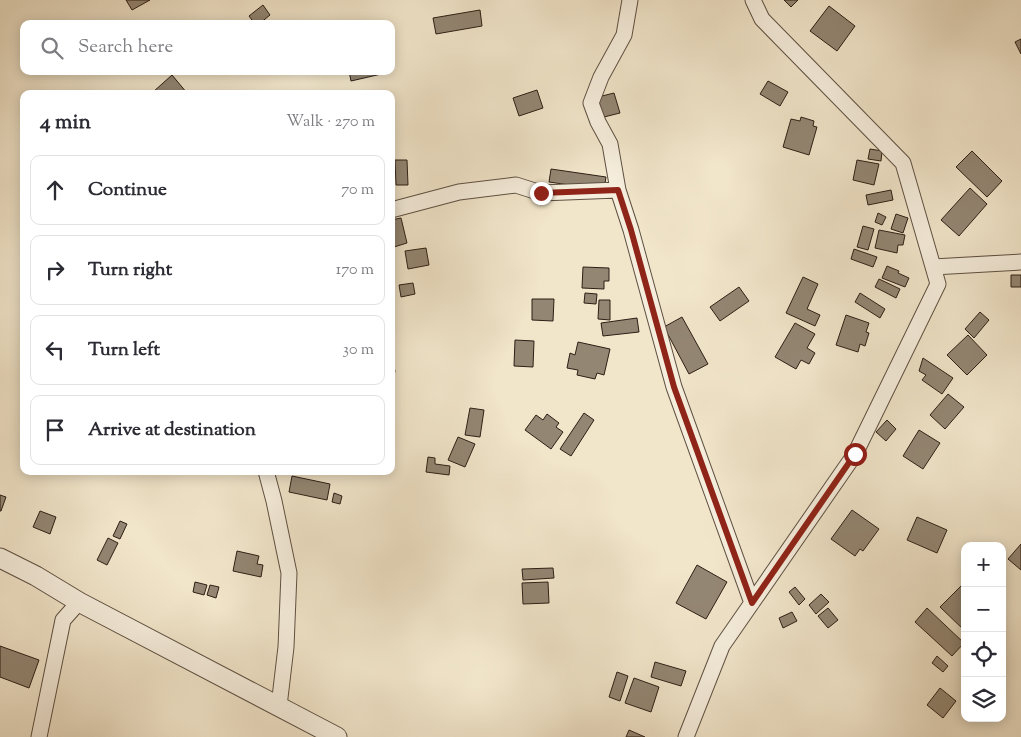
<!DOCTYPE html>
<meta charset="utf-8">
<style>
:root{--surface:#fff;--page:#f7f7f7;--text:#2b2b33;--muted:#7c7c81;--line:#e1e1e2}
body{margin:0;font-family:"Sorts Mill Goudy",serif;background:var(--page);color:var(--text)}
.controls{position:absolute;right:15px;bottom:15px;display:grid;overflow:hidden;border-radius:10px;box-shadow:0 2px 12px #0003}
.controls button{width:45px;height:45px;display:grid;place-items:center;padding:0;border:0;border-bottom:1px solid var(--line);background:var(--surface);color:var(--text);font:25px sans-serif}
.stop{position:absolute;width:15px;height:15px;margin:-11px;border:4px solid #8f2418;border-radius:50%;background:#fff}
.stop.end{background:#8f2418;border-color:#fff;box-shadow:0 1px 5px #0008}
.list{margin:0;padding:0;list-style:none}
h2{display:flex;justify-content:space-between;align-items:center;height:65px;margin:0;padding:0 20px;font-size:21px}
h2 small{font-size:16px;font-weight:400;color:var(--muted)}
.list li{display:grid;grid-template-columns:32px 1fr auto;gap:15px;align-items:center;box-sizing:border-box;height:70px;margin:0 10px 10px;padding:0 10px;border:1px solid var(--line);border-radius:10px}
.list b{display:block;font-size:19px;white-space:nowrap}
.list em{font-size:16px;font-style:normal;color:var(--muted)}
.icon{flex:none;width:28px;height:28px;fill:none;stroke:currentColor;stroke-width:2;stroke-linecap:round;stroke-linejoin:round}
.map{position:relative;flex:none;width:1021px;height:737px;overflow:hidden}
.search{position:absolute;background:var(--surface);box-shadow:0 2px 12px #0003;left:20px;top:20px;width:375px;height:55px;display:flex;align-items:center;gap:12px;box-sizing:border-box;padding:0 18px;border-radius:10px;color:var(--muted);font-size:19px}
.panel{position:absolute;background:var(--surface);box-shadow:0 2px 12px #0003;left:20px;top:90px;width:375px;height:385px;border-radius:10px}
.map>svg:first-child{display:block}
</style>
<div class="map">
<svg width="1021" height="737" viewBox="0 0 1021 737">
<rect width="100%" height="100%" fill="#f1e5ca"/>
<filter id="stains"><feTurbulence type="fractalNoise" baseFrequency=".004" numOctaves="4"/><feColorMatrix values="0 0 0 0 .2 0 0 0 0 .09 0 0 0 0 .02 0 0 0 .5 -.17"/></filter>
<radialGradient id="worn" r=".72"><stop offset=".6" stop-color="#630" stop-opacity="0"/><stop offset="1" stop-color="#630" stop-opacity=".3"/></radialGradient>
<path fill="#938673" stroke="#2d1f15" d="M126,0H150L132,10Z
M784,0H798L791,7Z
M263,5L270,15L259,24H255L249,16Z
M829,6L855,26L837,51L810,31Z
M480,10L482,26L436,34L433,18Z
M1021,39V54L1015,42Z
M349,71H389L390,72L351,81Z
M172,75L187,93L154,94L153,92Z
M768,81L788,92L780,106L760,94Z
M537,90L543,108L519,116L513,98Z
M614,93L620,113L600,118L594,98Z
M801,117L814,121L813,126L817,127L809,155L783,147L791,119L800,121Z
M870,149L882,151L881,161L868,159Z
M972,151L1002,181L987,197L956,167Z
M395,160H407L408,185H396Z
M857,160L879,164L874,185L853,180Z
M551,169L606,177L604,190L549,182Z
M970,188L987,204L959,236L941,220Z
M891,190L893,200L868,205L866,195Z
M878,213L886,217L882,225L875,222Z
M896,214L908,218L903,233L891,229Z
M401,218L407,243L394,247L391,238V220Z
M863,226L874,229L868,250L857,247Z
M879,230L905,235L903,245H898L897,253L875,248Z
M426,248L429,265L408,269L405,251Z
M854,249L877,257L873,267L851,259Z
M887,266L899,271L898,273L909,278L905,287L882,278Z
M583,267L609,268V281H604V289L582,288Z
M1011,275H1021V287H1011Z
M803,277L818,284L807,309L820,315L815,326L786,313Z
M879,279L900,289L896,298L875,287Z
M413,283L415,294L401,297L399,285Z
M739,287L749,301L720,321L710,307Z
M585,293L597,294L596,304L584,303Z
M860,293L885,309L880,318L855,302Z
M532,299H554L553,321L532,320Z
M599,300H610V320L598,319Z
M980,312L989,320L974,338L965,329Z
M846,315L869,323L866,332L869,333L865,346L860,344L858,352L836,345Z
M682,317L708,364L689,374L664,327Z
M637,318L639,332L603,336L601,323Z
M795,323L815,334L807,348L815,353L809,364L801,360L796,369L775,357Z
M968,335L987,355L967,375L947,355Z
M515,340L534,341L533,367L514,366Z
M578,342L610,349L604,375L597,373L595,379L577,375L578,370L567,368L570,353L575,355Z
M923,358L953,378L942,394L922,380L926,375L919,371Z
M391,369L395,370L392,392L391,391Z
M948,394L964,407L945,429L930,415Z
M470,408L484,410L480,437L465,435Z
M584,413L594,420L571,456L560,449Z
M547,414L559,423L556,427L563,432L551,449L525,430L536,415L543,420Z
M887,420L896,429L886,441L876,432Z
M919,430L940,443L923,469L903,456Z
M458,437L475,444L465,467L448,460Z
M428,457L435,458V464L450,466L449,475L426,472Z
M292,476L330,484L327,500L289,492Z
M334,493L342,496L340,504L332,502Z
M0,495L6,497L1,511H0Z
M852,510L879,529L863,551L860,549L855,556L831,539Z
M40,511L56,517L50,534L33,527Z
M917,517L947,530L937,553L907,540Z
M120,521L127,524L120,539L113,536Z
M108,538L118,543L107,565L97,560Z
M1021,544V570L1008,559Z
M237,551L259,556L257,564L263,565L261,577L233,571Z
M697,565L727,582L706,619L676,603Z
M553,568L554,578L523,580L522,569Z
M195,582L207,585L204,595L193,592Z
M548,582L549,603L523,604L522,583Z
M210,585L219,587L216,598L207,595Z
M961,586L965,589V631L940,607Z
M795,587L805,599L799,605L789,592Z
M821,594L829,602L816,614L809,605Z
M828,608L838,620L828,628L818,616Z
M927,608L964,643L952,656L915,622Z
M792,612L797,621L783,628L779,618Z
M0,646L39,660L29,688L0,677Z
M937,656L948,666L943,672L932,663Z
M655,662L686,671L681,686L651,677Z
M617,672L628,676L620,701L609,697Z
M634,678L659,687L651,712L625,703Z
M940,688L956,701L943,718L927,705Z
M629,730L645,737H626Z"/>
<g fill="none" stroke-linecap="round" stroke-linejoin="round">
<g stroke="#5e5042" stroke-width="17">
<path id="minor" d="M618,190L610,144L598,122L591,103L601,77L624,35L630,0
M391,210L459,192L516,185L541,193L618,190L631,230L674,387L752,603
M933,267L1021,262
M266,471L274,501L289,573L286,647L279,706
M39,737L63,620L79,602
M686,737L722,646L855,454L938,284L903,163L762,19L753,0"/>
</g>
<g stroke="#5e5042" stroke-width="21">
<path id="tertiary" d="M0,558L36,576L79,602L337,737"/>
</g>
<use href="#minor" stroke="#f6eedd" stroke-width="15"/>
<use href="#tertiary" stroke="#f6eedd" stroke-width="19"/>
</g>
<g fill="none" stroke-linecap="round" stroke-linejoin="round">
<path stroke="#8f2418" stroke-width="6" d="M541,193L618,190L631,230L674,387L752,603L855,454"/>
</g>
<rect width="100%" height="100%" filter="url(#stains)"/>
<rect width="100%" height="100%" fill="url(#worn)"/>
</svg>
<div class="controls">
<button>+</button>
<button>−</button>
<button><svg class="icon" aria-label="locate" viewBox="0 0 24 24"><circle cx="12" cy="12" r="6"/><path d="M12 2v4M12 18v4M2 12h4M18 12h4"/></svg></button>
<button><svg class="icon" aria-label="layers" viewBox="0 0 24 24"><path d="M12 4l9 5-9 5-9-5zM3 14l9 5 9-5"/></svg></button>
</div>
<div class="stop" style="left:855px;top:454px"></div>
<div class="stop end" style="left:541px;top:193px"></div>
<div class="search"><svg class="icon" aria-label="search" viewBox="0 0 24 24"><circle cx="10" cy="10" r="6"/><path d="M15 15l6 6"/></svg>Search here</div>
<section class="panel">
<h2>4 min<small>Walk · 270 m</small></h2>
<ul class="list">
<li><svg class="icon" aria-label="ahead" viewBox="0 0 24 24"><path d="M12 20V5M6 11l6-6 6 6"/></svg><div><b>Continue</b></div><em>70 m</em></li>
<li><svg class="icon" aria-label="right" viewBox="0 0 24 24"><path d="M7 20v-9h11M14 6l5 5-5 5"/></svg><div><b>Turn right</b></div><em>170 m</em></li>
<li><svg class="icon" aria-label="left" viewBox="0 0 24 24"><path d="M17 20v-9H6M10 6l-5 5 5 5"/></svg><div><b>Turn left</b></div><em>30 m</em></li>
<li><svg class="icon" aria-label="arrive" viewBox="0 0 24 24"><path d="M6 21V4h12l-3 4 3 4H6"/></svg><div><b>Arrive at destination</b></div></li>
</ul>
</section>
</div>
